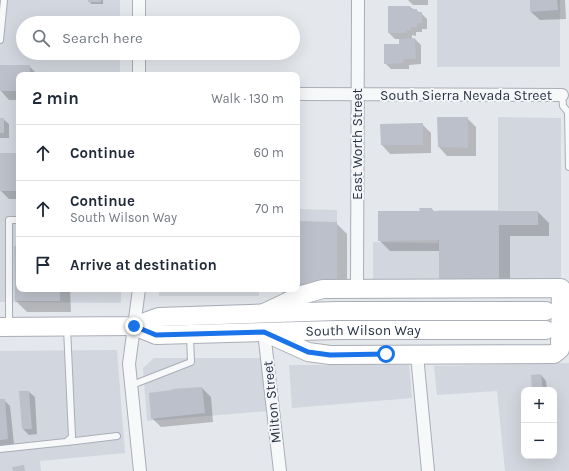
<!DOCTYPE html>
<meta charset="utf-8">
<style>
:root{--surface:#fff;--page:#f6f6f7;--text:#1f2937;--muted:#747a83;--line:#e0e1e3}
body{margin:0;font-family:Karla,sans-serif;background:var(--page);color:var(--text)}
.controls{position:absolute;right:12px;bottom:12px;display:grid;overflow:hidden;border-radius:8px;box-shadow:0 4px 16px #0002}
.controls button{width:36px;height:36px;display:grid;place-items:center;padding:0;border:0;border-bottom:1px solid var(--line);background:var(--surface);color:var(--text);font:20px sans-serif}
.stop{position:absolute;width:12px;height:12px;margin:-9px;border:3px solid #1a73e8;border-radius:50%;background:#fff}
.stop.end{background:#1a73e8;border-color:#fff;box-shadow:0 1px 4px #0008}
.list{margin:0;padding:0;list-style:none}
h2{display:flex;justify-content:space-between;align-items:center;height:52px;margin:0;padding:0 16px;font-size:17px}
h2 small{font-size:13px;font-weight:400;color:var(--muted)}
.list li{display:grid;grid-template-columns:26px 1fr auto;gap:12px;align-items:center;box-sizing:border-box;height:56px;padding:0 16px;border-top:1px solid var(--line)}
.list b{display:block;font-size:15px;white-space:nowrap}
.list p{margin:0;font-size:13px;white-space:nowrap;color:var(--muted)}
.list em{font-size:13px;font-style:normal;color:var(--muted)}
.icon{flex:none;width:22px;height:22px;fill:none;stroke:currentColor;stroke-width:2;stroke-linecap:round;stroke-linejoin:round}
.map{position:relative;flex:none;width:569px;height:471px;overflow:hidden}
.search{position:absolute;background:var(--surface);box-shadow:0 4px 16px #0002;left:16px;top:16px;width:284px;height:44px;display:flex;align-items:center;gap:10px;box-sizing:border-box;padding:0 14px;border-radius:22px;color:var(--muted);font-size:15px}
.panel{position:absolute;background:var(--surface);box-shadow:0 4px 16px #0002;left:16px;top:72px;width:284px;height:220px;border-radius:8px}
.map>svg:first-child{display:block}
</style>
<div class="map">
<svg width="569" height="471" viewBox="0 0 569 471">
<rect width="100%" height="100%" fill="#e4e7ec"/>
<path fill="#d2d6de" fill-rule="evenodd" d="M0,0H120V23H23V53H120V75H19V289H121V303L0,302Z
M437,0H560V67H437Z
M498,117L561,118V283H373V242L438,243V210H498Z
M297,209L337,210V283H297Z
M159,289H259V296H159Z
M117,350L125,453L40,461L41,471H0V351Z
M154,358H264L268,411L147,421L143,368Z
M569,363V471H505L497,391L437,395L434,366ZM524,390H554V456H524Z
M289,365H409L412,398L292,408Z"/>
<path fill="#0003" d="M89,0H103V4H91Z
M408,0H428V5H413Z
M531,0H565L566,19L540,20L531,12Z
M389,7H410L421,13L427,19V29H422V32H416V36L412,35V39H415L421,45V64L409,65V69H391L385,63L400,45V39H395L389,33Z
M29,66L38,75H19V100H9L1,91Z
M467,118L476,127V156H447L439,147Z
M0,119H3L9,124V138H0Z
M422,124L431,133V153L390,154L382,145Z
M19,154V199H9L1,191Z
M432,209L435,212H538L549,223V236H510V293L440,251H390L379,240L421,212Z
M297,222L336,223L347,234V294H284L278,289H297Z
M19,247V289H70L71,312H27L16,301Z
M541,375L546,381L547,390H533Z
M202,388L211,397L213,422L161,427L152,418Z
M29,392L35,397L37,434L29,435L23,429Z
M0,400H4L10,406L14,444L0,446Z"/>
<path fill="#bbc0ca" d="M88,0H101V2H88Z
M530,0H557L558,10L530,12Z
M388,6H410V9H417V12H422V23H417V27H411V30H407V33H388Z
M415,38L416,59H403V63L384,64V44H399V39Z
M0,65H30V75H19V91H0Z
M437,117H468V148L438,147Z
M0,118H4V133H0Z
M423,123V145H381L380,124Z
M0,153H19V191H0Z
M419,208H432V211H538V225H499V282L439,283V240L378,241V211H420Z
M297,221L337,222V283H297Z
M14,246H19V289H60V301H15Z
M541,374L543,390H532L531,375Z
M202,387L205,413L151,419L149,393L172,390V389Z
M19,391H29L32,429H22Z
M0,399H5L8,439L0,440Z
M24,465L25,471H13L12,467Z"/>
<g fill="none" stroke-linecap="round" stroke-linejoin="round">
<g stroke="#a9aeb7" stroke-width="8">
<path id="service" d="M0,40L4,0
M562,95L563,106L568,112L569,167
M9,325V220H19
M132,385L191,362L190,336
M67,442L117,436
M0,449L66,442L72,437L67,328"/>
</g>
<g stroke="#a9aeb7" stroke-width="14">
<path id="minor" d="M139,0V23
M139,53V75
M297,94L562,95
M139,289L129,364L140,471
M357,289L358,0
M264,332L280,471
M417,355L428,471"/>
</g>
<g stroke="#a9aeb7" stroke-width="20">
<g id="secondary">
<path d="M264,313L302,295L323,289L561,288L560,349L554,354L330,355L308,352L264,332"/>
<path id="s1" d="M134,326L156,335L337,330H546"/>
<path d="M0,327L134,326L159,317L337,311H546"/>
</g>
</g>
<use href="#service" stroke="#f7f8fa" stroke-width="6"/>
<use href="#minor" stroke="#f7f8fa" stroke-width="12"/>
<use href="#secondary" stroke="#fff" stroke-width="18"/>
</g>
<g fill="none" stroke-linecap="round" stroke-linejoin="round">
<path stroke="#1a73e8" stroke-width="5" d="M134,326L156,335L264,332L308,352L330,355L386,354"/>
</g>
<g text-anchor="middle" dominant-baseline="central" stroke-width="4" stroke-linejoin="round" paint-order="stroke">
<g font-size="14" fill="#2b3445" stroke="#f4f6f9">
<text x="466" y="95">South Sierra Nevada Street</text>
<text transform="translate(357 144) rotate(-90)">East Worth Street</text>
<text stroke="none"><textPath href="#s1" startOffset="231">South Wilson Way</textPath></text>
<text transform="translate(272 402) rotate(-96)">Milton Street</text>
</g>
</g>
</svg>
<div class="controls">
<button>+</button>
<button>−</button>
</div>
<div class="stop" style="left:386px;top:354px"></div>
<div class="stop end" style="left:134px;top:326px"></div>
<div class="search"><svg class="icon" aria-label="search" viewBox="0 0 24 24"><circle cx="10" cy="10" r="6"/><path d="M15 15l6 6"/></svg>Search here</div>
<section class="panel">
<h2>2 min<small>Walk · 130 m</small></h2>
<ul class="list">
<li><svg class="icon" aria-label="ahead" viewBox="0 0 24 24"><path d="M12 20V5M6 11l6-6 6 6"/></svg><div><b>Continue</b></div><em>60 m</em></li>
<li><svg class="icon" aria-label="ahead" viewBox="0 0 24 24"><path d="M12 20V5M6 11l6-6 6 6"/></svg><div><b>Continue</b><p>South Wilson Way</p></div><em>70 m</em></li>
<li><svg class="icon" aria-label="arrive" viewBox="0 0 24 24"><path d="M6 21V4h12l-3 4 3 4H6"/></svg><div><b>Arrive at destination</b></div></li>
</ul>
</section>
</div>
